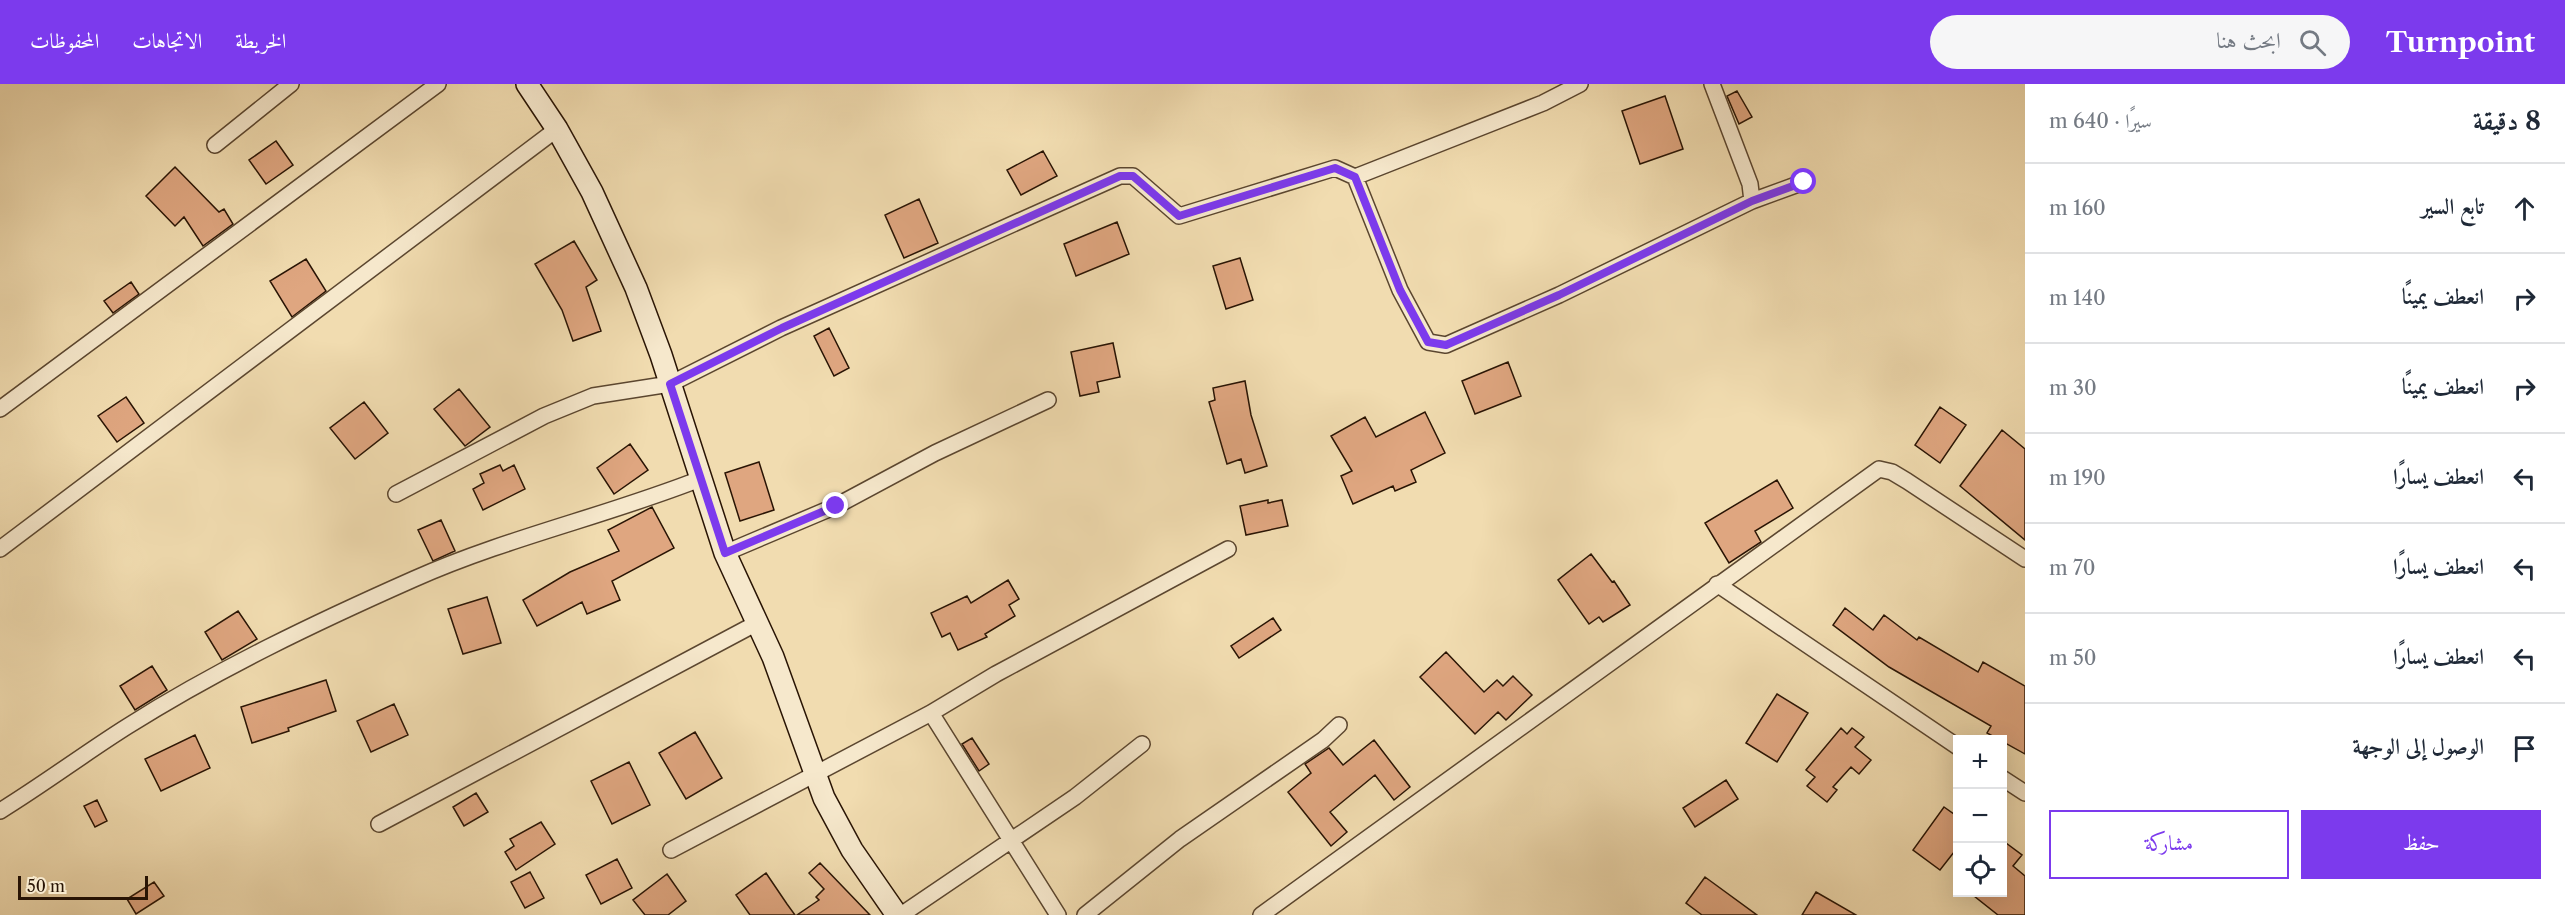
<!DOCTYPE html>
<html lang="ar">
<meta charset="utf-8">
<style>
:root{--surface:#fff;--page:#f6f6f7;--text:#1f2937;--muted:#747a83;--line:#e0e1e3;--accent:#7c3aed}
body{margin:0;font-family:"Libre Caslon Text",Amiri,serif;background:var(--page);color:var(--text);direction:rtl}
.controls{position:absolute;right:18px;bottom:18px;display:grid;overflow:hidden;border-radius:0px;box-shadow:0 6px 24px #0002}
.controls button{width:54px;height:54px;display:grid;place-items:center;padding:0;border:0;border-bottom:2px solid var(--line);background:var(--surface);color:var(--text);font:30px sans-serif}
.scale{position:absolute;left:18px;bottom:15px;width:130px;box-sizing:border-box;padding-left:6px;border:3px solid #291404;border-top:0;font-size:16px;line-height:21px;white-space:nowrap;color:#291404;-webkit-text-stroke:4px #f6e8cc;paint-order:stroke}
.stop{position:absolute;width:18px;height:18px;margin:-14px;border:4px solid #7c3aed;border-radius:50%;background:#fff}
.stop.end{background:#7c3aed;border-color:#fff;box-shadow:0 2px 6px #0008}
.list{margin:0;padding:0;list-style:none}
h2{display:flex;justify-content:space-between;align-items:center;height:78px;margin:0;padding:0 24px;font-size:26px}
h2 small{font-size:20px;font-weight:400;color:var(--muted)}
.list li{display:grid;grid-template-columns:39px 1fr auto;gap:18px;align-items:center;box-sizing:border-box;height:90px;padding:0 24px;border-top:2px solid var(--line)}
.list b{display:block;font-size:22px;white-space:nowrap}
.list em{font-size:20px;font-style:normal;color:var(--muted)}
.actions{display:flex;gap:12px;padding:18px 24px}
.actions a{flex:1;padding:14px 0;border:2px solid var(--accent);border-radius:0px;text-align:center;font-size:21px;color:var(--accent)}
.actions .main{background:var(--accent);color:#fff}
.icon{flex:none;width:33px;height:33px;fill:none;stroke:currentColor;stroke-width:2;stroke-linecap:round;stroke-linejoin:round}
.map{position:relative;flex:none;width:2025px;height:831px;overflow:hidden;direction:ltr}
header{display:flex;align-items:center;gap:36px;box-sizing:border-box;height:84px;padding:0 30px;background:var(--accent);color:#fff}
header strong{font-size:28px}
nav{display:flex;gap:33px;margin-inline-start:auto;font-size:21px}
.search{width:420px;height:54px;background:var(--page);display:flex;align-items:center;gap:15px;box-sizing:border-box;padding:0 21px;border-radius:33px;color:var(--muted);font-size:22px}
main{display:flex}
aside{flex:1;background:var(--surface)}
.map>svg:first-child{display:block}
</style>
<header>
<strong>Turnpoint</strong>
<div class="search"><svg class="icon" aria-label="search" viewBox="0 0 24 24"><circle cx="10" cy="10" r="6"/><path d="M15 15l6 6"/></svg>ابحث هنا</div>
<nav><a>الخريطة</a><a>الاتجاهات</a><a>المحفوظات</a></nav>
</header>
<main>
<aside>
<h2>8 دقيقة<small>سيرًا · 640 m</small></h2>
<ul class="list">
<li><svg class="icon" aria-label="ahead" viewBox="0 0 24 24"><path d="M12 20V5M6 11l6-6 6 6"/></svg><div><b>تابع السير</b></div><em>160 m</em></li>
<li><svg class="icon" aria-label="right" viewBox="0 0 24 24"><path d="M7 20v-9h11M14 6l5 5-5 5"/></svg><div><b>انعطف يمينًا</b></div><em>140 m</em></li>
<li><svg class="icon" aria-label="right" viewBox="0 0 24 24"><path d="M7 20v-9h11M14 6l5 5-5 5"/></svg><div><b>انعطف يمينًا</b></div><em>30 m</em></li>
<li><svg class="icon" aria-label="left" viewBox="0 0 24 24"><path d="M17 20v-9H6M10 6l-5 5 5 5"/></svg><div><b>انعطف يسارًا</b></div><em>190 m</em></li>
<li><svg class="icon" aria-label="left" viewBox="0 0 24 24"><path d="M17 20v-9H6M10 6l-5 5 5 5"/></svg><div><b>انعطف يسارًا</b></div><em>70 m</em></li>
<li><svg class="icon" aria-label="left" viewBox="0 0 24 24"><path d="M17 20v-9H6M10 6l-5 5 5 5"/></svg><div><b>انعطف يسارًا</b></div><em>50 m</em></li>
<li><svg class="icon" aria-label="arrive" viewBox="0 0 24 24"><path d="M6 21V4h12l-3 4 3 4H6"/></svg><div><b>الوصول إلى الوجهة</b></div></li>
</ul>
<div class="actions"><a class="main">حفظ</a><a>مشاركة</a></div>
</aside>
<div class="map">
<svg width="2025" height="831" viewBox="0 0 2025 831">
<rect width="100%" height="100%" fill="#f1dcb0"/>
<filter id="stains"><feTurbulence type="fractalNoise" baseFrequency=".00333" numOctaves="4"/><feColorMatrix values="0 0 0 0 .2 0 0 0 0 .09 0 0 0 0 .02 0 0 0 .5 -.17"/></filter>
<radialGradient id="worn" r=".72"><stop offset=".6" stop-color="#630" stop-opacity="0"/><stop offset="1" stop-color="#630" stop-opacity=".3"/></radialGradient>
<path fill="#dfa680" stroke="#291404" stroke-width="1.5" d="M1737,7L1752,33L1739,40L1727,12Z
M1665,12L1683,65L1640,80L1622,27Z
M276,57L293,81L266,100L249,76Z
M1043,67L1057,92L1021,111L1007,86Z
M175,83L219,128L224,125L233,140L203,162L184,133L175,142L146,112Z
M919,115L938,159L904,174L885,131Z
M1117,138L1129,170L1076,192L1064,160Z
M574,157L597,196L586,203L601,247L573,257L562,226L535,180Z
M1240,174L1253,216L1226,225L1213,182Z
M306,175L326,207L292,233L270,197Z
M131,198L139,210L113,229L104,217Z
M829,244L849,284L834,292L814,252Z
M1113,259L1120,293L1097,298L1099,308L1080,312L1071,268Z
M1508,278L1521,312L1475,330L1462,297Z
M1245,297L1251,331L1267,382L1245,389L1241,375L1227,380L1209,318L1215,316L1213,304Z
M459,305L490,343L465,362L434,325Z
M126,313L144,339L117,358L98,332Z
M364,318L388,349L355,375L330,344Z
M1940,323L1966,341L1940,379L1915,361Z
M1425,328L1445,369L1411,386L1416,398L1395,407L1393,402L1353,420L1341,392L1352,387L1331,352L1365,333L1376,353Z
M2002,346L2025,365V456L1960,402Z
M630,360L648,386L614,410L597,384Z
M759,378L774,426L740,437L725,389Z
M500,381L503,387L514,381L525,405L483,426L473,405L484,399L480,390Z
M1777,396L1793,424L1755,447L1761,458L1729,479L1705,439Z
M1268,416V419L1282,416L1288,442L1246,451L1240,422Z
M652,423L674,464L612,497L620,516L587,530L582,518L537,542L523,516L570,488L619,467L608,446Z
M441,436L455,467L433,477L418,446Z
M1591,470L1612,498L1614,497L1630,521L1603,538L1599,533L1589,540L1558,496Z
M1008,496L1019,515L1009,521L1015,532L985,550L987,553L958,566L950,549L942,553L931,529L967,512L971,519Z
M487,513L501,559L463,570L448,525Z
M1845,524L1873,546L1884,531L1917,556L1919,553L1978,588L1983,578L2025,602V670L1987,649L1991,642L1889,583L1833,541Z
M238,527L257,555L222,576L205,548Z
M1273,534L1281,546L1239,574L1231,562Z
M1446,568L1484,608L1497,596L1503,602L1513,592L1532,611L1506,636L1498,628L1475,650L1420,593Z
M152,582L167,606L135,626L120,602Z
M326,596L336,627L288,644L289,647L252,659L241,623Z
M1777,610L1808,629L1777,678L1746,659Z
M394,620L408,651L371,668L357,637Z
M1841,644L1847,650L1852,644L1864,653L1855,663L1871,676L1859,690L1851,683L1833,703L1837,706L1827,718L1807,702L1815,693L1806,686Z
M695,648L722,694L686,715L659,669Z
M195,651L210,684L161,707L145,675Z
M972,654L989,680L979,687L962,660Z
M1374,656L1410,703L1394,716L1375,691L1330,728L1347,748L1331,762L1288,708L1311,689L1305,680L1329,664L1343,681Z
M629,678L650,721L612,740L591,697Z
M1726,696L1738,715L1695,743L1683,724Z
M476,709L488,728L464,742L453,723Z
M97,716L107,737L95,743L84,722Z
M1944,723L1958,733V763L1940,786L1913,766Z
M541,738L555,760L516,786L505,768L514,762L510,755Z
M2002,756L2022,771L2013,782L2025,792V831H1998L1969,808H2002Z
M617,775L632,804L601,820L586,791Z
M820,779L870,831H797L819,816L816,813L824,805L809,789Z
M530,788L544,814L525,824L511,798Z
M766,789L787,820L795,831H750L736,811Z
M667,790L686,817L668,831H645L633,816Z
M1705,793L1757,831H1702L1686,819Z
M154,798L164,812L136,830L127,815Z
M1816,808L1856,831H1802Z"/>
<g fill="none" stroke-linecap="round" stroke-linejoin="round">
<g stroke="#5b462f" stroke-width="18">
<path id="street" d="M215,61L291,0
M1355,93L1543,19L1580,0
M1752,117L1804,98
M0,325L438,0
M396,410L544,332L593,312L670,300L781,244L1120,92H1133L1179,132L1335,84L1355,93L1400,206L1428,258L1446,261L1559,211L1752,117L1750,100L1712,0
M0,465L557,45
M725,469L836,422L935,369L1048,316
M1717,500L1958,663
M931,629L1058,831
M2002,694L2025,709
M0,727C44,700 85,669 128,642C218,585 317,538 414,495C506,454 606,432 700,395
M379,740L757,539
M671,766L931,629L996,590L1228,465
M901,831L1075,713L1142,660
M1085,831L1180,755L1323,656L1339,641
M1261,831L1879,385L1892,388L1907,397L2025,475"/>
</g>
<g stroke="#291404" stroke-width="24">
<path id="secondary" d="M527,0L557,45L592,108L636,204L661,271L725,469L773,573L824,714L852,766L897,831"/>
</g>
<use href="#street" stroke="#f6e8cc" stroke-width="15"/>
<use href="#secondary" stroke="#f6e8cc" stroke-width="21"/>
</g>
<g fill="none" stroke-linecap="round" stroke-linejoin="round">
<path stroke="#7c3aed" stroke-width="8" d="M836,422L725,469L670,300L782,244L1120,92H1133L1179,132L1335,84L1355,93L1400,206L1428,258L1446,261L1559,211L1752,117L1804,98"/>
</g>
<rect width="100%" height="100%" filter="url(#stains)"/>
<rect width="100%" height="100%" fill="url(#worn)"/>
</svg>
<div class="controls">
<button>+</button>
<button>−</button>
<button><svg class="icon" aria-label="locate" viewBox="0 0 24 24"><circle cx="12" cy="12" r="6"/><path d="M12 2v4M12 18v4M2 12h4M18 12h4"/></svg></button>
</div>
<div class="scale">50 m</div>
<div class="stop" style="left:1804px;top:98px"></div>
<div class="stop end" style="left:836px;top:422px"></div>
</div>
</main>
